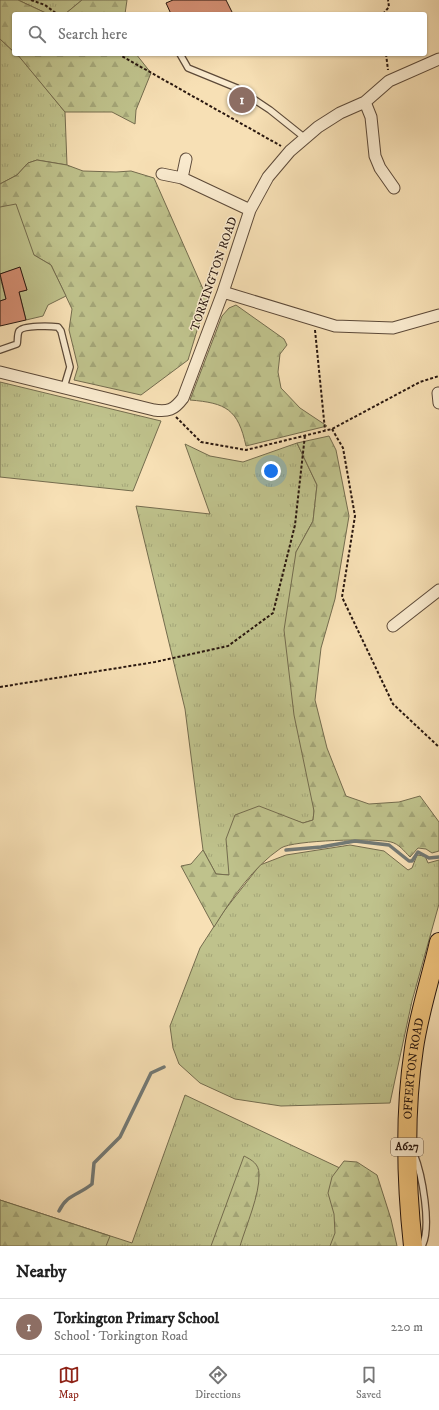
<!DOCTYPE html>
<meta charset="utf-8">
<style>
:root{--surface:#fff;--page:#f6f6f6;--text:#222;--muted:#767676;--line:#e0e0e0;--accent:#8f2418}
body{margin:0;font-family:"IM FELL DW Pica",serif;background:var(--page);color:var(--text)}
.you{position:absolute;left:271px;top:471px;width:14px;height:14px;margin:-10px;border:3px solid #fff;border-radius:50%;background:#1a73e8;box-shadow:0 0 0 6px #1a73e833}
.badge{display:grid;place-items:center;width:26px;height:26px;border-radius:50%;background:var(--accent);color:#fff;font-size:13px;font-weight:700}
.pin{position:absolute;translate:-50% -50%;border:2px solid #fff;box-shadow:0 1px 4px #0006}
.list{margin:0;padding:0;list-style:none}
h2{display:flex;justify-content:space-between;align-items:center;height:52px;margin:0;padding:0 16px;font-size:17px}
h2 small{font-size:13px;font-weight:400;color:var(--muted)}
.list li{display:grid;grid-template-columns:26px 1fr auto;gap:12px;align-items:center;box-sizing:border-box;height:56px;padding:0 16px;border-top:1px solid var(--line)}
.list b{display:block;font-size:15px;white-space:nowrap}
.list p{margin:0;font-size:13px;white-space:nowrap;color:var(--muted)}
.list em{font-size:13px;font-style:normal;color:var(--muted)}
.icon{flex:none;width:22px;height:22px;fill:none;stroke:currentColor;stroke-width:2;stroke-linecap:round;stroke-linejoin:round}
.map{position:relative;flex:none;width:439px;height:1246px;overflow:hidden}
.search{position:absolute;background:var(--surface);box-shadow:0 1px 3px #0004;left:12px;right:12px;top:12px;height:44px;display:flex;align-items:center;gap:10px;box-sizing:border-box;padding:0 14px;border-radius:4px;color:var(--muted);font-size:15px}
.sheet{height:108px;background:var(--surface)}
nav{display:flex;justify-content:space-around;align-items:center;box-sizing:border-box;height:56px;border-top:1px solid var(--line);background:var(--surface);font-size:11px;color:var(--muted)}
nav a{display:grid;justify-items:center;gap:2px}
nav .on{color:var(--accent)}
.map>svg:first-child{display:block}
</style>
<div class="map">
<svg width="439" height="1246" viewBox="0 0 439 1246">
<defs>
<pattern id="grass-tufts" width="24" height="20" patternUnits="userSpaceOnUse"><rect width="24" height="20" fill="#bfc28c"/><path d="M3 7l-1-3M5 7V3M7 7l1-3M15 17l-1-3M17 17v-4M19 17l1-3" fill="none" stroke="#a4a678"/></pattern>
<pattern id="forest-firs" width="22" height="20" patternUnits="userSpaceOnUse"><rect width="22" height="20" fill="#bfc28c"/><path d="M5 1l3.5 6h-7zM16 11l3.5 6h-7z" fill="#a4a678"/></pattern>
</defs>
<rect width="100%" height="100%" fill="#f7e0b5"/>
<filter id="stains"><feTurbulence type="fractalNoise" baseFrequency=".005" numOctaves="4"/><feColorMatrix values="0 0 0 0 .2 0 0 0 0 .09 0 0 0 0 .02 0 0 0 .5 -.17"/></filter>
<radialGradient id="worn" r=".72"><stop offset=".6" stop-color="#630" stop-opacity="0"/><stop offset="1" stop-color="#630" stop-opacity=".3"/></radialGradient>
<path fill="url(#grass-tufts)" stroke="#746c4e" d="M18,0H82L65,14H48Z
M0,39L14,52V54L20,57L65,112L67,165L37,160L28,163L17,175L0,184Z
M0,382L161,421L133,491L0,477Z
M297,443L317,485L313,521L296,552L314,811L313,820L303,823L282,816L227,839L230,875L216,874L203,850L185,709L136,506L210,514L185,444L210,456L243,462Z
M350,845L384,851L408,870L412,868L417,855L425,856L428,863L439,860V904L412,1001L390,1103L281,1106L235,1099L200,1083L179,1064L173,1048L170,1026L200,948L224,911L260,865L286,855Z
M185,1095L342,1169L376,1246H0V1200L132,1243Z"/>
<path fill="url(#forest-firs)" stroke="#746c4e" d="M0,0H18L48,14H14V52L0,39Z
M82,0H127L125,14H65Z
M17,54H136L151,73L136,110L135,124L112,112H65Z
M37,160L67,165L83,171L116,172L131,171L154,178L207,298L188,360L141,395L74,380L78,367L69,330L72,309L51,265L34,255L0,241V184L17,175L28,163Z
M236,305L284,339L287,345L280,354L278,372L281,388L300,408L327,426L246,446C238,409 226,403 190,400L222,316L229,308Z
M329,436L336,450L349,516L335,599L321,648L315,700L327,748L346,796L369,804L399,802L420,796L439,822V851L432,853L426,849L418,848L410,857C404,851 399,844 391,842C375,838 293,840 281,848C253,867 232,898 214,927L181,866L191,864L203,850L216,874L229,875L226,839L235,815L259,806L303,823L313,820L314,811L294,715L284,630L296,552L313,521L317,485L297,443Z
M244,1156C252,1160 259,1164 259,1174C260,1194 246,1226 240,1246H211Z
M344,1161L357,1162L377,1175L391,1219L397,1246H330L335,1233L334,1214L328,1193L332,1177Z
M0,1200L110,1236L106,1246H0Z"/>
<path fill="#bfc28c" stroke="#746c4e" d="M16,204L34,255L51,265L66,296L48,305L43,316L26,320L19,292L27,290L19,268L0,274V207Z
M0,277L6,299L0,301Z"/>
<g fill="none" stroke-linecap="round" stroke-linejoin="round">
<path stroke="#727975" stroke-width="3.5" d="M286,850L321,847L355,841L389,845L409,861H412L418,852L429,858L439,857
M59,1211C67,1194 79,1195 92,1184L94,1163L120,1137L151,1073L164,1067"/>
</g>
<path fill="#d28d71" stroke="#29170f" d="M173,0H226L233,14H171L166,3Z
M20,267L27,290L19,292L26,320L0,326V301L6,299L0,274Z"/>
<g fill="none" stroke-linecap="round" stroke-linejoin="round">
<g stroke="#5c4938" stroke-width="8">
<path id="lane" d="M180,54L188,68L237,88L270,110L305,138
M0,350L17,344C18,341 17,335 19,331C23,325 51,326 58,327L61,331L70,367L64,387
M414,1154C422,1174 432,1227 422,1246"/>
</g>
<g stroke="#5c4938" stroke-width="13">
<path id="street" d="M365,102L371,117L375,156L380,168L394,188
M162,174L182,178L250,210
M182,178L186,159
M223,292L335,326L393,328L439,315
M0,372L154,410C168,412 174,410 183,398L223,292L250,210L268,177L290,151L318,127L340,113L365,102L389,81L439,59
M438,393L439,403
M393,626L439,590"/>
</g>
<g stroke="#29170f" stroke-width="20">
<g id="primary">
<path id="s1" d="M413,1246C406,1181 404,1114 414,1048C419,1013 431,977 439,942"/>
</g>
</g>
<path stroke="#29170f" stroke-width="2" stroke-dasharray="3 2" stroke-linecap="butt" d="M31,0L45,5L57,14
M383,14L389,7L388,0
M118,54L281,146
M386,54L388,70
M315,330L325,430
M176,417L201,442L246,450L332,429L420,382L439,376
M332,429L343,448L355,516L342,597L393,704L439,747
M0,687L155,662L228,646L273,613L295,525L305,435"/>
<use href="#lane" stroke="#faebcf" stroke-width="5.5"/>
<use href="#street" stroke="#faebcf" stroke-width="11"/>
<use href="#primary" stroke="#ecc07a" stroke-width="18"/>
</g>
<g text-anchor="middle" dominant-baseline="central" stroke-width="3" stroke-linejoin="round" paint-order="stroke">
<rect fill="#faebcf" stroke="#685749" stroke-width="1" x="391" y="1138" width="32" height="18" rx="3"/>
<g font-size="11" font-weight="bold" fill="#29170f">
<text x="407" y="1147">A627</text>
</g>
<g font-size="12" fill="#29170f" stroke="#faebcf">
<text transform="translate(214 274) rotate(-71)">TORKINGTON ROAD</text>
<text stroke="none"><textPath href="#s1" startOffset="178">OFFERTON ROAD</textPath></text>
</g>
</g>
<rect width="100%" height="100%" filter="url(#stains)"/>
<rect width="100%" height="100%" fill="url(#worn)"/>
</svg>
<div class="you"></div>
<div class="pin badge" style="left:242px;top:100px;background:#8d6e63">1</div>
<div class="search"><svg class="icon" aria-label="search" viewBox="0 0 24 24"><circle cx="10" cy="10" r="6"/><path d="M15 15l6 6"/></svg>Search here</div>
</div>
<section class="sheet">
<h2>Nearby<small></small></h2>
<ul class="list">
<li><span class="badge" style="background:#8d6e63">1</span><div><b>Torkington Primary School</b><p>School · Torkington Road</p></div><em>220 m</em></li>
</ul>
</section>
<nav>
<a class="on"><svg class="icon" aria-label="map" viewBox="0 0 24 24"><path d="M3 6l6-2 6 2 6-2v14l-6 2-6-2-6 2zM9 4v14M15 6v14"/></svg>Map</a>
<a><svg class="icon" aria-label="directions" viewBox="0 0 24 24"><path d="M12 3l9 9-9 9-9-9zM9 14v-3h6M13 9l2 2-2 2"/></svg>Directions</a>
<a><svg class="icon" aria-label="saved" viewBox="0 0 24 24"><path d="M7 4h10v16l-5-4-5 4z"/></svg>Saved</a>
</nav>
